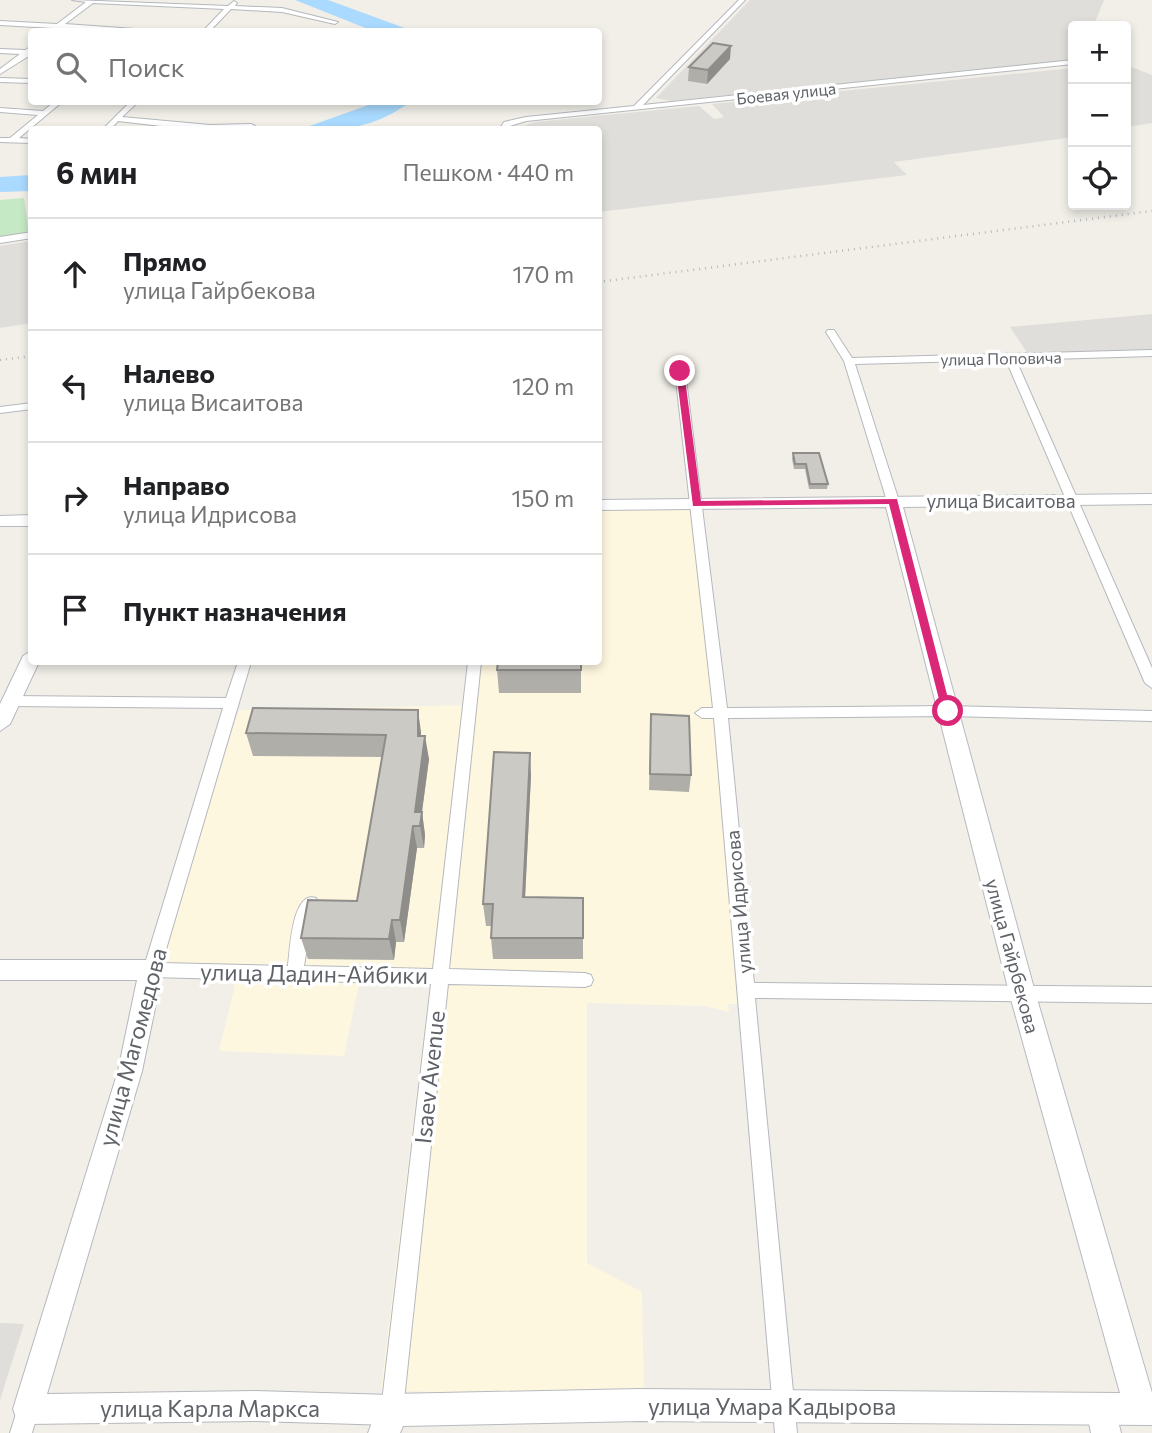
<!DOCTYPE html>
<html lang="ru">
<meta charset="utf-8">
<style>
:root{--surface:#fff;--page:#f6f6f6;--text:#202124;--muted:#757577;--line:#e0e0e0}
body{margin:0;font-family:Commissioner,sans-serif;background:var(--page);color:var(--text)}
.controls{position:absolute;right:21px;top:21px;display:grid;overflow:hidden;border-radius:7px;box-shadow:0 4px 10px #0003}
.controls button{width:63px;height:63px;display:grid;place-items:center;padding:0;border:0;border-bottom:2px solid var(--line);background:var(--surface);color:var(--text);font:35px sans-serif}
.stop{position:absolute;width:21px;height:21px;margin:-16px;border:5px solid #db2777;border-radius:50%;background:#fff}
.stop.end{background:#db2777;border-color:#fff;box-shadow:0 2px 7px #0008}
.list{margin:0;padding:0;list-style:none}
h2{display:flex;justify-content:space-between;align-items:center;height:91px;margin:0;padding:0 28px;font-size:30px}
h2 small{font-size:23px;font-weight:400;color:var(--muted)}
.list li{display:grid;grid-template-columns:46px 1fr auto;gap:21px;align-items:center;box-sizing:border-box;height:112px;padding:0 28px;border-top:2px solid var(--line)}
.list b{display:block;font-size:26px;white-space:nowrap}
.list p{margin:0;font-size:23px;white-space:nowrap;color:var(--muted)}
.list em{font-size:23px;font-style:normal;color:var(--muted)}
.icon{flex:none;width:38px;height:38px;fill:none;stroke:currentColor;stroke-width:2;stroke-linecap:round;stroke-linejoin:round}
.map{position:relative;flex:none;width:1152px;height:1433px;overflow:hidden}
.search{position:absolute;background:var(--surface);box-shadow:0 4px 10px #0003;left:28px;top:28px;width:574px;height:77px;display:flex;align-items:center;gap:18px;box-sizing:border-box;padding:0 24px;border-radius:7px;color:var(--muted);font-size:26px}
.panel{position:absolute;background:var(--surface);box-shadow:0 4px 10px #0003;left:28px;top:126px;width:574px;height:539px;border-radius:7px}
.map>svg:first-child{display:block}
</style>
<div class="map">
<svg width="1152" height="1433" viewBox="0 0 1152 1433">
<rect width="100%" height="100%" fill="#f1efe8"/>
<path fill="#fef7e0" d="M699,499L750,1004H728L729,1012L704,1006L587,1003V1263L642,1292L644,1400L381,1390L430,981L360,979L344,1056L219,1051L237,977L152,975L239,710L473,705L481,662H598L599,501Z"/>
<path fill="#e0deda" d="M750,0H1104L1095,22L1102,26H1073V60L671,101L656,98Z
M1126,65L1152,75V123L1126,127Z
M1073,68V137L894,162L907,175L599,212L598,130L514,129L535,122L699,106L714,119L720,118L724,117L712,104Z
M31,241V323L0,328V246Z
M1152,314V351L1028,354L1010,327Z
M0,1323L24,1324L0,1400Z"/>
<path fill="#c5e8c5" d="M24,198L29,233L0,237V200Z"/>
<path fill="#aadaff" d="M295,0H328L413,31H373Z
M377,102H410C373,129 345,130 301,129Z
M31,175V191L0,192V177Z"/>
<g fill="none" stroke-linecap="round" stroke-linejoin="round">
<g stroke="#b5b8bc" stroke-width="2">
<path id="minor" d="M72,0L228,6L234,1L237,3L235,6L282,8L338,22L335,24L282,12L231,9L209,32H202L224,9L93,3L65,24L177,32L60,28L56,30L53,28L0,25V21L57,24L86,2Z
M739,0H745L643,105L1073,60V64L526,121L510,126L506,130H499L504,122L526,117L634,106Z
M32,46V54L0,74V69L20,54L0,53V49L25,50Z
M0,78L32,79V83L0,82Z
M54,102H62L19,138L32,139V143L0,142V138H10L38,115L0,112V108L43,111Z
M130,102H138L122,117L210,125L251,124L255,126L251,128L196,130L118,121L110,130H102Z
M32,232V238L0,243V237Z
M828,330H834L852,358L1152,350V356L1016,360L1152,668V688L1145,683L1006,360L855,364L899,501L893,505L887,501L844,361L826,332Z
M680,368L685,371L727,708L948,706L1152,711V721L948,716L728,718L754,983L1152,987V1003L755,998L797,1433H775L714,718H702L695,713L702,708H713L675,371Z
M32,403V409L0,413V407Z
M238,662H251L162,963L288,966C290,950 292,890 316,898L318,903L313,912L304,966L433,969L468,662H481L449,969L585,973L591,975L593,980L591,985L585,987L448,984L403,1410L400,1418L392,1421L384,1418L381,1410L431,984L151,977L145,975L143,970L223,708L10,706L3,701L10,696L226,698Z
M28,1398L36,1401L39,1409L32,1433H10L20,1401Z"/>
</g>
<g stroke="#b5b8bc" stroke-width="2">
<path id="tertiary" d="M32,650V662H39L10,724L0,731V704L23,656Z
M0,960H151L159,963L163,970L142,1071L47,1394L255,1391L392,1395L403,1399L407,1410L403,1421L392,1425L255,1421L28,1424L17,1420L13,1409L118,1071L137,980H0Z
M1101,1393L1112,1397L1121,1433H1091L1086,1408L1090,1397Z"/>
</g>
<g stroke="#b6babf" stroke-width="2">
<path id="secondary" d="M1152,494V504L903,507L1035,992L1152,1393V1425L640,1421L403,1426L400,1433H368L381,1399L392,1394L640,1389L1120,1393L1009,992L886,507L598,510V500Z
M32,515V526H0V516Z"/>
</g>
<use href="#minor" fill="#fff" fill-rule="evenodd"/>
<use href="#tertiary" fill="#fff" fill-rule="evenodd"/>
<use href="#secondary" fill="#fff" fill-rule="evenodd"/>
<path stroke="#b6b7b8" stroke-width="2.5" stroke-dasharray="1 5" stroke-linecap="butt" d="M598,282L1152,211
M0,360L32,356"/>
</g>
<path fill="#afaea9" d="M730,59L707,84L688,81L689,67Z
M793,453L828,484L827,489H809L805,469H794L792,459Z
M581,662V693H499L497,670Z
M651,714L691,775L689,792L649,790Z
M421,732V736L429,759L422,812L425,835L424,848H417L404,942H396L394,960L308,959L301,938L357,901L382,757L253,756L246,733Z
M531,775L525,897L583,898V959H493L491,938V926H486L483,904Z"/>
<path fill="#8f8d8a" d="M731,46L730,59L707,84L708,70Z
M418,710L421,732V759L418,736Z
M425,736L429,759L420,826L415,812Z
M530,753L531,775L524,919L523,897Z
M422,812L425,835L424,848L420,826Z
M413,826L417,848L404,942L400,920Z
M392,920L396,942L394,960L389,939Z"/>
<path fill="#cccac5" stroke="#8f8d8a" stroke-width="2" d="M713,43L731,46L708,70L689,67Z
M793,453H819L828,484H810L806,464H795Z
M498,662H581V670H497Z
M253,708L418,710V736H425L415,812H422L420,826H413L400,920H392L389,939L301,938L308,900L357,901L386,735L246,733Z
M651,714L689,716L691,775L650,774Z
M494,752L530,753L523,897L583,898V938H491L493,904H483Z"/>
<path fill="#db2777" d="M680,369L684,371L701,501L897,499L952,714L942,711L889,504L693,506L676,371Z"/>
<g text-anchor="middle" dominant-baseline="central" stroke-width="7" stroke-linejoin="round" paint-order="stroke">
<g font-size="16" fill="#5f6368" stroke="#fff">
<text transform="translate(786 93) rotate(-6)">Боевая улица</text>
<text transform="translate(1001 358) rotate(-1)">улица Поповича</text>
</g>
<g font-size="19" fill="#5f6368" stroke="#fff">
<text x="1001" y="500">улица Висаитова</text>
<text transform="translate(738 902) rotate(-95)">улица Идрисова</text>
<text transform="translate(1013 956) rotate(75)">улица Гайрбекова</text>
</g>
<g font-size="23" fill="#5f6368" stroke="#fff">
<text transform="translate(314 973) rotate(1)">улица Дадин-Айбики</text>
<text transform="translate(132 1047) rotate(-75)">улица Магомедова</text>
<text transform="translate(429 1077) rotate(-84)">Isaev Avenue</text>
<text x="772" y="1406">улица Умара Кадырова</text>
<text x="210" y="1408">улица Карла Маркса</text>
</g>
</g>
</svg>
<div class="controls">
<button>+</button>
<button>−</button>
<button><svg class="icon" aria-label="locate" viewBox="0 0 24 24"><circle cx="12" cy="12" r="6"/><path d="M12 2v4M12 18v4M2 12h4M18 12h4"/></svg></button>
</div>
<div class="stop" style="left:948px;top:711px"></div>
<div class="stop end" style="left:680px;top:371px"></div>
<div class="search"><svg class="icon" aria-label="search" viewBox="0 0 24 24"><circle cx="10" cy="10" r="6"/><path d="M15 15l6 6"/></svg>Поиск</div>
<section class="panel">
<h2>6 мин<small>Пешком · 440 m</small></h2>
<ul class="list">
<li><svg class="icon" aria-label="ahead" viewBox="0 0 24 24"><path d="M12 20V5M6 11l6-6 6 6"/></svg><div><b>Прямо</b><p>улица Гайрбекова</p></div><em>170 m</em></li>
<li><svg class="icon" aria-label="left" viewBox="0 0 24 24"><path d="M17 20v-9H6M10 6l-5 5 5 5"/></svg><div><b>Налево</b><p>улица Висаитова</p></div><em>120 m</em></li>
<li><svg class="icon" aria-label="right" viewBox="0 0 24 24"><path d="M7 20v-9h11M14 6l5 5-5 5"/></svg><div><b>Направо</b><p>улица Идрисова</p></div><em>150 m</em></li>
<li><svg class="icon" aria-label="arrive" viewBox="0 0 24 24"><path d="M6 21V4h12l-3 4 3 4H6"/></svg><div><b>Пункт назначения</b></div></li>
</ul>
</section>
</div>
